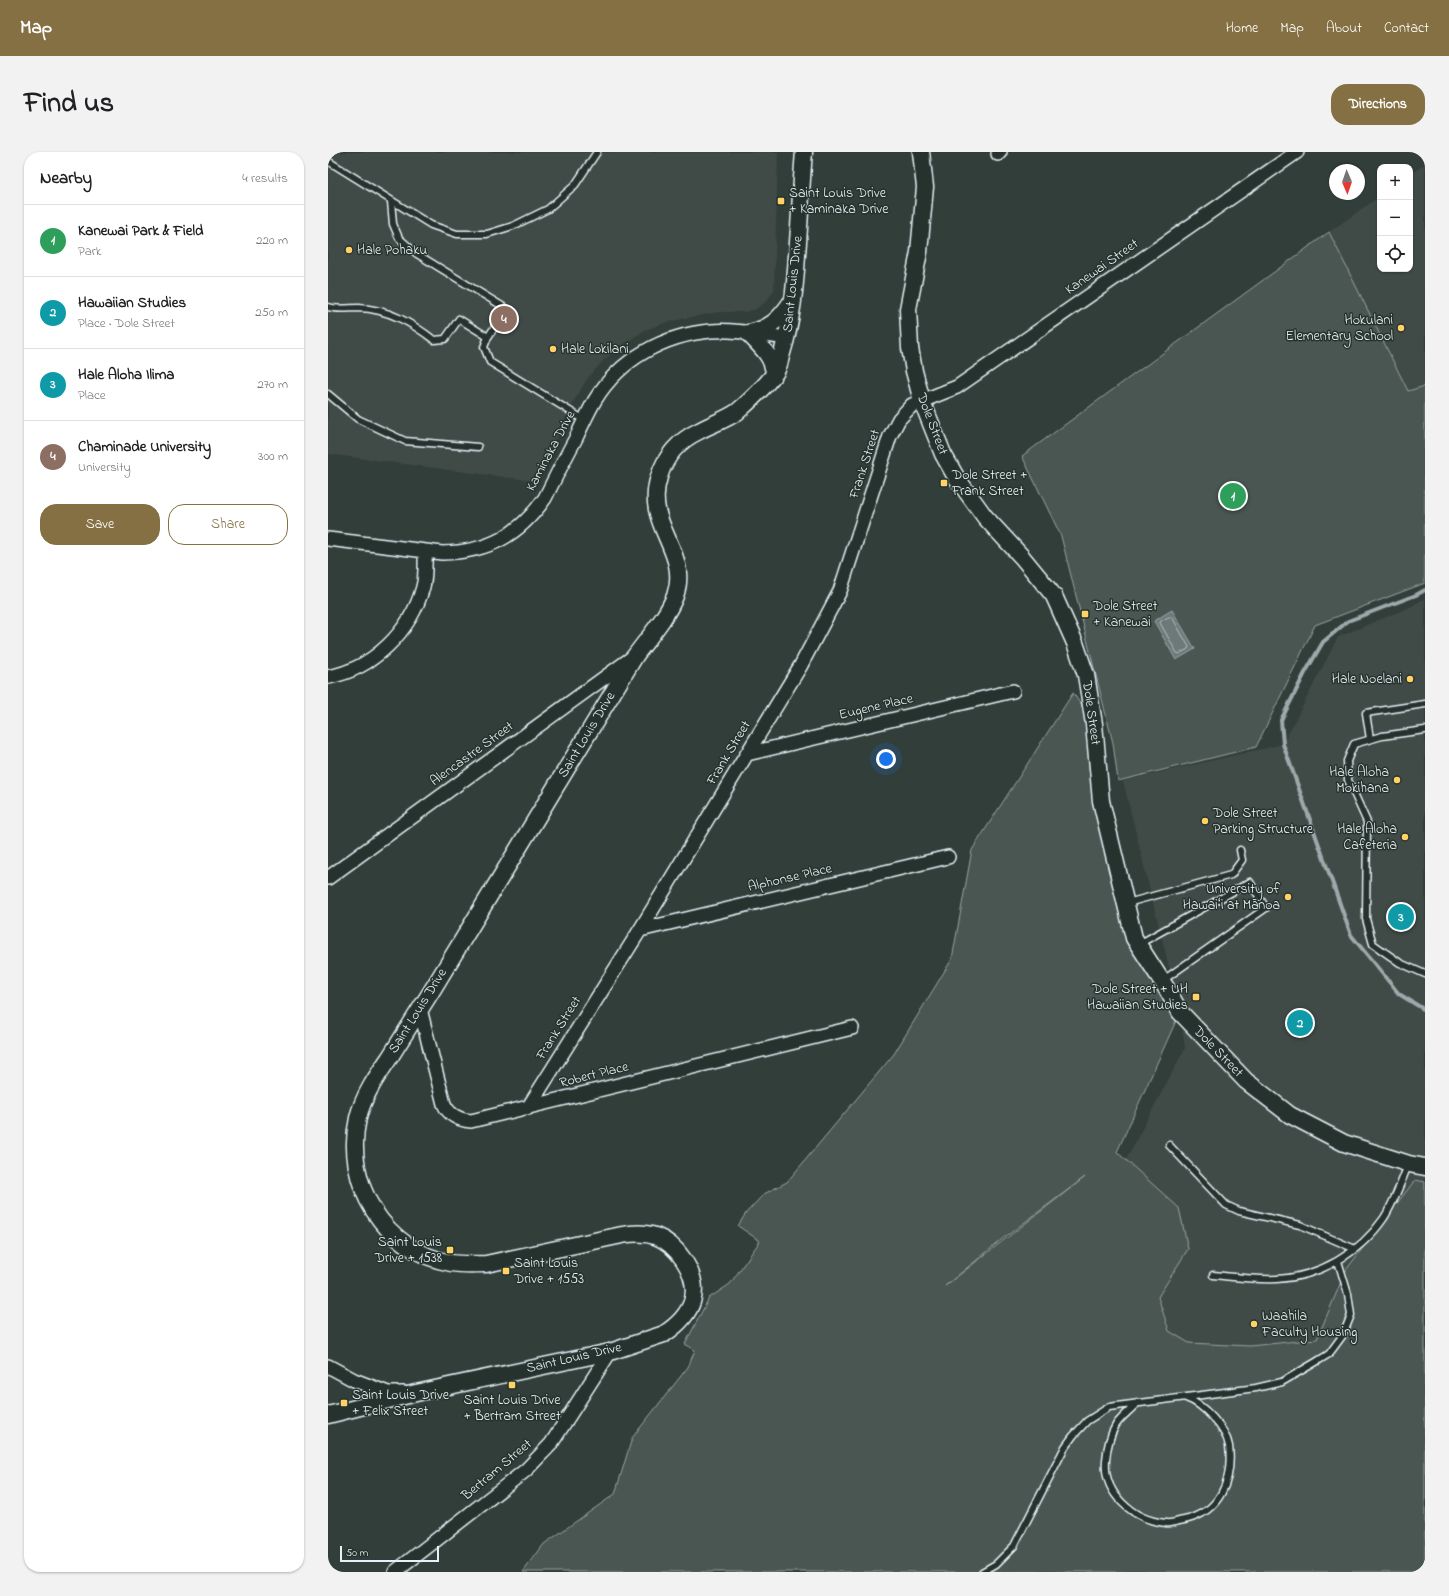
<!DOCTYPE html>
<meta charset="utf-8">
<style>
:root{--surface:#fff;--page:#f2f2f2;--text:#202124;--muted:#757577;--line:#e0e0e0;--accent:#847042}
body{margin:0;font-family:"Indie Flower",sans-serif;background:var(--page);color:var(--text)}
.controls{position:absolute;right:12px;top:12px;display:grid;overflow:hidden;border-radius:8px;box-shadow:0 1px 3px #0004}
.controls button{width:36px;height:36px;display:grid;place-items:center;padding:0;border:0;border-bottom:1px solid var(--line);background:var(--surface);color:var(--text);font:20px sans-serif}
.compass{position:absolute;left:1001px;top:12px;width:36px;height:36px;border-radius:50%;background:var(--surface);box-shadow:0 1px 3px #0004;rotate:178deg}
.scale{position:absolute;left:12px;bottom:10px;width:99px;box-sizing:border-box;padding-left:4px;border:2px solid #e8f1f8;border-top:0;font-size:11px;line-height:14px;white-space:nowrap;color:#e8f1f8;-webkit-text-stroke:3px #26332d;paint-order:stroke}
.you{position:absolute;left:558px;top:607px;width:14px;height:14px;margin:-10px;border:3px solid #fff;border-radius:50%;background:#1a73e8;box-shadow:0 0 0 6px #1a73e833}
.badge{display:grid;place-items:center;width:26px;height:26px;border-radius:50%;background:var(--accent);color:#fff;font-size:13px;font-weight:700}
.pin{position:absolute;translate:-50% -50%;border:2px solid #fff;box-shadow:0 1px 4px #0006}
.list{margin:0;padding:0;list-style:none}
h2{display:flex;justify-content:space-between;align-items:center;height:52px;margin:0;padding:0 16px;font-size:17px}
h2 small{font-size:13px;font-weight:400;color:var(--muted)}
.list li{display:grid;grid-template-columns:26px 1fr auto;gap:12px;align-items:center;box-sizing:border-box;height:72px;padding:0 16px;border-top:1px solid var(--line)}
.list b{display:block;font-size:15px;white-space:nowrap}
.list p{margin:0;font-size:13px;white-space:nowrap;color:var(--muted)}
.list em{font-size:13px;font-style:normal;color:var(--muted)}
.actions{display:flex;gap:8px;padding:12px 16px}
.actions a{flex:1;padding:9px 0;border:1px solid var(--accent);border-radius:16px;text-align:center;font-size:14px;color:var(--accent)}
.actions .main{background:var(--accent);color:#fff}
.icon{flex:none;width:22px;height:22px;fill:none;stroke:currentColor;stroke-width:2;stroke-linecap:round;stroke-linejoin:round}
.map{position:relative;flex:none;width:1097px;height:1420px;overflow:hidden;border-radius:16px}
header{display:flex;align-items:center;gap:24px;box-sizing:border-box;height:56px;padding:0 20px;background:var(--accent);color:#fff}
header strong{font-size:19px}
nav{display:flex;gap:22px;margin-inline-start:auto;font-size:14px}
.intro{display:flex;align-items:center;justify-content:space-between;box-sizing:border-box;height:96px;padding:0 24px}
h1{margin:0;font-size:28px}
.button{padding:10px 18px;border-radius:16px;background:var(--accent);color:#fff;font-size:14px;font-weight:700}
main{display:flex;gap:24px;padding:0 24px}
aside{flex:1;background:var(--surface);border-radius:16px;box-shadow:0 1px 3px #0004}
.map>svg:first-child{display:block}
</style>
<header>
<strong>Map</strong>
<nav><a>Home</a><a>Map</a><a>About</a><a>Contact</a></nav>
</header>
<div class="intro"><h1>Find us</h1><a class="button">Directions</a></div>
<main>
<aside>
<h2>Nearby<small>4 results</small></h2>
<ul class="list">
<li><span class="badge" style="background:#2e9e5b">1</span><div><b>Kanewai Park &amp; Field</b><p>Park</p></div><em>220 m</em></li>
<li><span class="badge" style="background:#0f9aa8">2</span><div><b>Hawaiian Studies</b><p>Place · Dole Street</p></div><em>250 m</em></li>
<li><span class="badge" style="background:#0f9aa8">3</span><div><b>Hale Aloha Ilima</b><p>Place</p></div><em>270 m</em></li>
<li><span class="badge" style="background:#8d6e63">4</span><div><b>Chaminade University</b><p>University</p></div><em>300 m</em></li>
</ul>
<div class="actions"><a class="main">Save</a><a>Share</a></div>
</aside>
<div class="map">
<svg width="1097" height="1420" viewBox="0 0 1097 1420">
<rect width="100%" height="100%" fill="#323e39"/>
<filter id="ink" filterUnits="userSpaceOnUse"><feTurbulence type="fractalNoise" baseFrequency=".025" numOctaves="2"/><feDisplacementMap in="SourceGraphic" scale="8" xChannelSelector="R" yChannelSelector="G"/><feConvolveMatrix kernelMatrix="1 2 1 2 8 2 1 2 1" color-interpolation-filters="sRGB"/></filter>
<g filter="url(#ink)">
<path fill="#3f4b46" d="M0,0H450L446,138L438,150L426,158L416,160H390L339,170L317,178L296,192L276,208L259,227L246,249L207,329L0,302Z
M1097,12V234L1080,239L1001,80L1052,44V117H1082V23Z
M1097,446V1196L933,1255L740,1117L857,896L852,860L795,629L955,592L1010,485L1082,455Z"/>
<path fill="#495651" stroke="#98a4a4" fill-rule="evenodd" d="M1001,80L1080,239L1097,234V431L987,473L928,595L790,629L785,591L733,384L694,304Z
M745,541L766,572L806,786L852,860L789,1000L851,1056L860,1097L830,1145L841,1179L861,1191L922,1194L989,1187L1018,1118L1087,1028L1097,1030V1420H195L216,1392L287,1342L304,1286L360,1215L367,1198L357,1192L381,1146L402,1132L432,1089L410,1074L418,1061L436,1042L459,1030L566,902L624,807L644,698ZM757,1025L617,1134L673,1088Z"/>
<path fill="#6d7978" stroke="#9ea9ab" d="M844,458L867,497L848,508L826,469Z"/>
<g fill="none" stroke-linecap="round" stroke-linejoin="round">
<path stroke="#b7c1c5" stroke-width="1" d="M841,465H844L861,495L860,497L851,502L849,501L832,471L833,469Z"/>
<path stroke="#9ea9ab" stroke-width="4" d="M1097,438L1088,443L1020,469L995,490L977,521L953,568L955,592L1023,783L1071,842L1097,858"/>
<g stroke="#e8f1f8" stroke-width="9">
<path id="service" d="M0,9L103,73L129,82H159L185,74L220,57L247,33L269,0
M63,49L65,72L71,86L89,102L179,157L160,185L156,195L162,210L250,264L256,269
M0,155C9,158 21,156 31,156C60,157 84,171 106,188L117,187L131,167L160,185
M0,242L30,267L77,289L150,295
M1097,578L1054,584L1026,592L1019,609L1020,628L1039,670L1038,767L1045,792L1072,811L1097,822
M1042,587L1038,561L1097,552
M799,751L903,723L914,708L912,698
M811,792L922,730L938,756L834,829
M841,993L898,1053L911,1059L972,1073L1027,1097
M885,1123C906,1125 927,1128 949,1127C991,1125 1032,1101 1056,1066C1066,1050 1073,1031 1080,1013
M809,1251C803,1258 793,1265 788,1273C782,1283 779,1296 778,1308C775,1342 805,1368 838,1371C843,1372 850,1369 856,1368C892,1361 905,1328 901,1294C898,1276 875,1252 858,1246
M654,1420L668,1412L686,1394L737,1295L745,1284L759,1269L781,1255L928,1236L954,1230L988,1210L1001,1202L1015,1183L1023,1163L1020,1142L1010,1109"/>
</g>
<g stroke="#e8f1f8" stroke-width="16">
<path id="minor" d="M670,2L672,0
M0,387L114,401C161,400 191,383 217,346C227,326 237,306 248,286C254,273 260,260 267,248C292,207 336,183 383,179C408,177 434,183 459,186
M0,525C45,517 83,479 95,435C98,424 97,410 97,399
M419,602L685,539
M0,726L305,505
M312,778L620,705
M92,857L116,952C121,963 130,968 143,969L524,876
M200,956L312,778L473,513L512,439L562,284L571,267L584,253L629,235L969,0
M0,1214L26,1228L60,1241H76
M67,1420L198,1318L223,1292L282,1200"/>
</g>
<g stroke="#e8f1f8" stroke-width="19">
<path id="tertiary" d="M593,0L597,35L591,100L580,157L582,196L586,219L594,249L615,302L628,325L657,365L694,405L726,444L747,491L758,523L766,572L773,649L806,786L837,834L852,860L918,929L962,963L1016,991L1081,1012L1097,1015
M420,181C442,177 452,167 464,149
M420,181C432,194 445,204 446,222
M0,1263L88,1241L282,1200L336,1182C365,1163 376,1138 355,1107C339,1084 321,1078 294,1083L158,1112C146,1112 135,1113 123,1111C56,1099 15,1031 30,966C35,944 49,924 62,905C76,883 89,862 103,840C171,728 239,616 307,504C320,486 339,465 347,444C363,399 315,373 331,325C337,304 352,288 371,279C384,272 397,268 409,260C421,250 438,233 447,221C451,216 452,207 454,201C464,169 467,136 469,103C472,68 473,34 476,0"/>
</g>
<use href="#service" stroke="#26332d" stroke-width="6"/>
<use href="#minor" stroke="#26332d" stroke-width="13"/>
<use href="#tertiary" stroke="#26332d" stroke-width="16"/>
</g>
</g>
<g fill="#ffd166" stroke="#26332d" stroke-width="1.5">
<rect x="449" y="45" width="8" height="8" rx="2"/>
<circle cx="21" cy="98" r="4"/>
<circle cx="1073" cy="176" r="4"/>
<circle cx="225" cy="197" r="4"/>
<rect x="612" y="327" width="8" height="8" rx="2"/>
<rect x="753" y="458" width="8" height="8" rx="2"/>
<circle cx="1082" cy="527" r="4"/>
<circle cx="1069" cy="628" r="4"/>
<circle cx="877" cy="669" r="4"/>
<circle cx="1077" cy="685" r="4"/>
<circle cx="960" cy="745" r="4"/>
<rect x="864" y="841" width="8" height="8" rx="2"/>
<rect x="118" y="1094" width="8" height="8" rx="2"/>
<rect x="174" y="1115" width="8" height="8" rx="2"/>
<circle cx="926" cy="1172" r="4"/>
<rect x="180" y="1229" width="8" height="8" rx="2"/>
<rect x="12" y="1247" width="8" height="8" rx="2"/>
</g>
<g text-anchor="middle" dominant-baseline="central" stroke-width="3" stroke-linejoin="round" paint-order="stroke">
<g font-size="14" fill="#e8f1f8" stroke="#26332d" text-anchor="start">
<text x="461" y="41">Saint Louis Drive<tspan x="461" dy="16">+ Kaminaka Drive</tspan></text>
<text x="29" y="98">Hale Pohaku</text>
<text x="1065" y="168" text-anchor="end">Hokulani<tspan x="1065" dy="16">Elementary School</tspan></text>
<text x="233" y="197">Hale Lokilani</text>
<text x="624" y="323">Dole Street +<tspan x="624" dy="16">Frank Street</tspan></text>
<text x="765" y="454">Dole Street<tspan x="765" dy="16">+ Kanewai</tspan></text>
<text x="1074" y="527" text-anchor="end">Hale Noelani</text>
<text x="1061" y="620" text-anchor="end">Hale Aloha<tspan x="1061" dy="16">Mokihana</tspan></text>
<text x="885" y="661">Dole Street<tspan x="885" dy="16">Parking Structure</tspan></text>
<text x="1069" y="677" text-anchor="end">Hale Aloha<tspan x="1069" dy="16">Cafeteria</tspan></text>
<text x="952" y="737" text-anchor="end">University of<tspan x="952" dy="16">Hawaiʻi at Mānoa</tspan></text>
<text x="860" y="837" text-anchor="end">Dole Street + UH<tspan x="860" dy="16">Hawaiian Studies</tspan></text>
<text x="114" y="1090" text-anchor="end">Saint Louis<tspan x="114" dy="16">Drive + 1538</tspan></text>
<text x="186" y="1111">Saint Louis<tspan x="186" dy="16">Drive + 1553</tspan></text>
<text x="934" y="1164">Waahila<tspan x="934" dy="16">Faculty Housing</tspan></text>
<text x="24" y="1243">Saint Louis Drive<tspan x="24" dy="16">+ Felix Street</tspan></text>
<text x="184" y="1248" text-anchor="middle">Saint Louis Drive<tspan x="184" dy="16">+ Bertram Street</tspan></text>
</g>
<g font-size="14" fill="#e8f1f8" stroke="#26332d">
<text transform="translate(774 115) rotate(-35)">Kanewai Street</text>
<text transform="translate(465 132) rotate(-84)">Saint Louis Drive</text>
<text transform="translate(604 272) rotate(69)">Dole Street</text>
<text transform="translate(223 299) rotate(-62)">Kaminaka Drive</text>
<text transform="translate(537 312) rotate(-72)">Frank Street</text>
<text transform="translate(548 555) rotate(-13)">Eugene Place</text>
<text transform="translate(763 561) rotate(82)">Dole Street</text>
<text transform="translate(259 583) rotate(-59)">Saint Louis Drive</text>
<text transform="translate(401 601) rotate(-59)">Frank Street</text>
<text transform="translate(144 602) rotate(-36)">Alencastre Street</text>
<text transform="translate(462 726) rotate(-13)">Alphonse Place</text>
<text transform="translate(90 859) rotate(-58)">Saint Louis Drive</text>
<text transform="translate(231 876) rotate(-58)">Frank Street</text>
<text transform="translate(890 900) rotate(46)">Dole Street</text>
<text transform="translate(266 923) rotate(-14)">Robert Place</text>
<text transform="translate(246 1206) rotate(-13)">Saint Louis Drive</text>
<text transform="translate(169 1318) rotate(-40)">Bertram Street</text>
</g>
</g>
</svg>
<div class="controls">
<button>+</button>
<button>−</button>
<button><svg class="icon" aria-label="locate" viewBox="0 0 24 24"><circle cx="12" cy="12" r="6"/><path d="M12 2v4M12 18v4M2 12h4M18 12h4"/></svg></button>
</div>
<svg class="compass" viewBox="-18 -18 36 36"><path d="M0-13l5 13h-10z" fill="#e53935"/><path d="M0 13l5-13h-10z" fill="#757577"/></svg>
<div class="scale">50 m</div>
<div class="you"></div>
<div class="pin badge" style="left:905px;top:344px;background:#2e9e5b">1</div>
<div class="pin badge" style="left:972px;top:871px;background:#0f9aa8">2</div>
<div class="pin badge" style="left:1073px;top:765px;background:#0f9aa8">3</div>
<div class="pin badge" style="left:176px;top:167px;background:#8d6e63">4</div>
</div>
</main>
